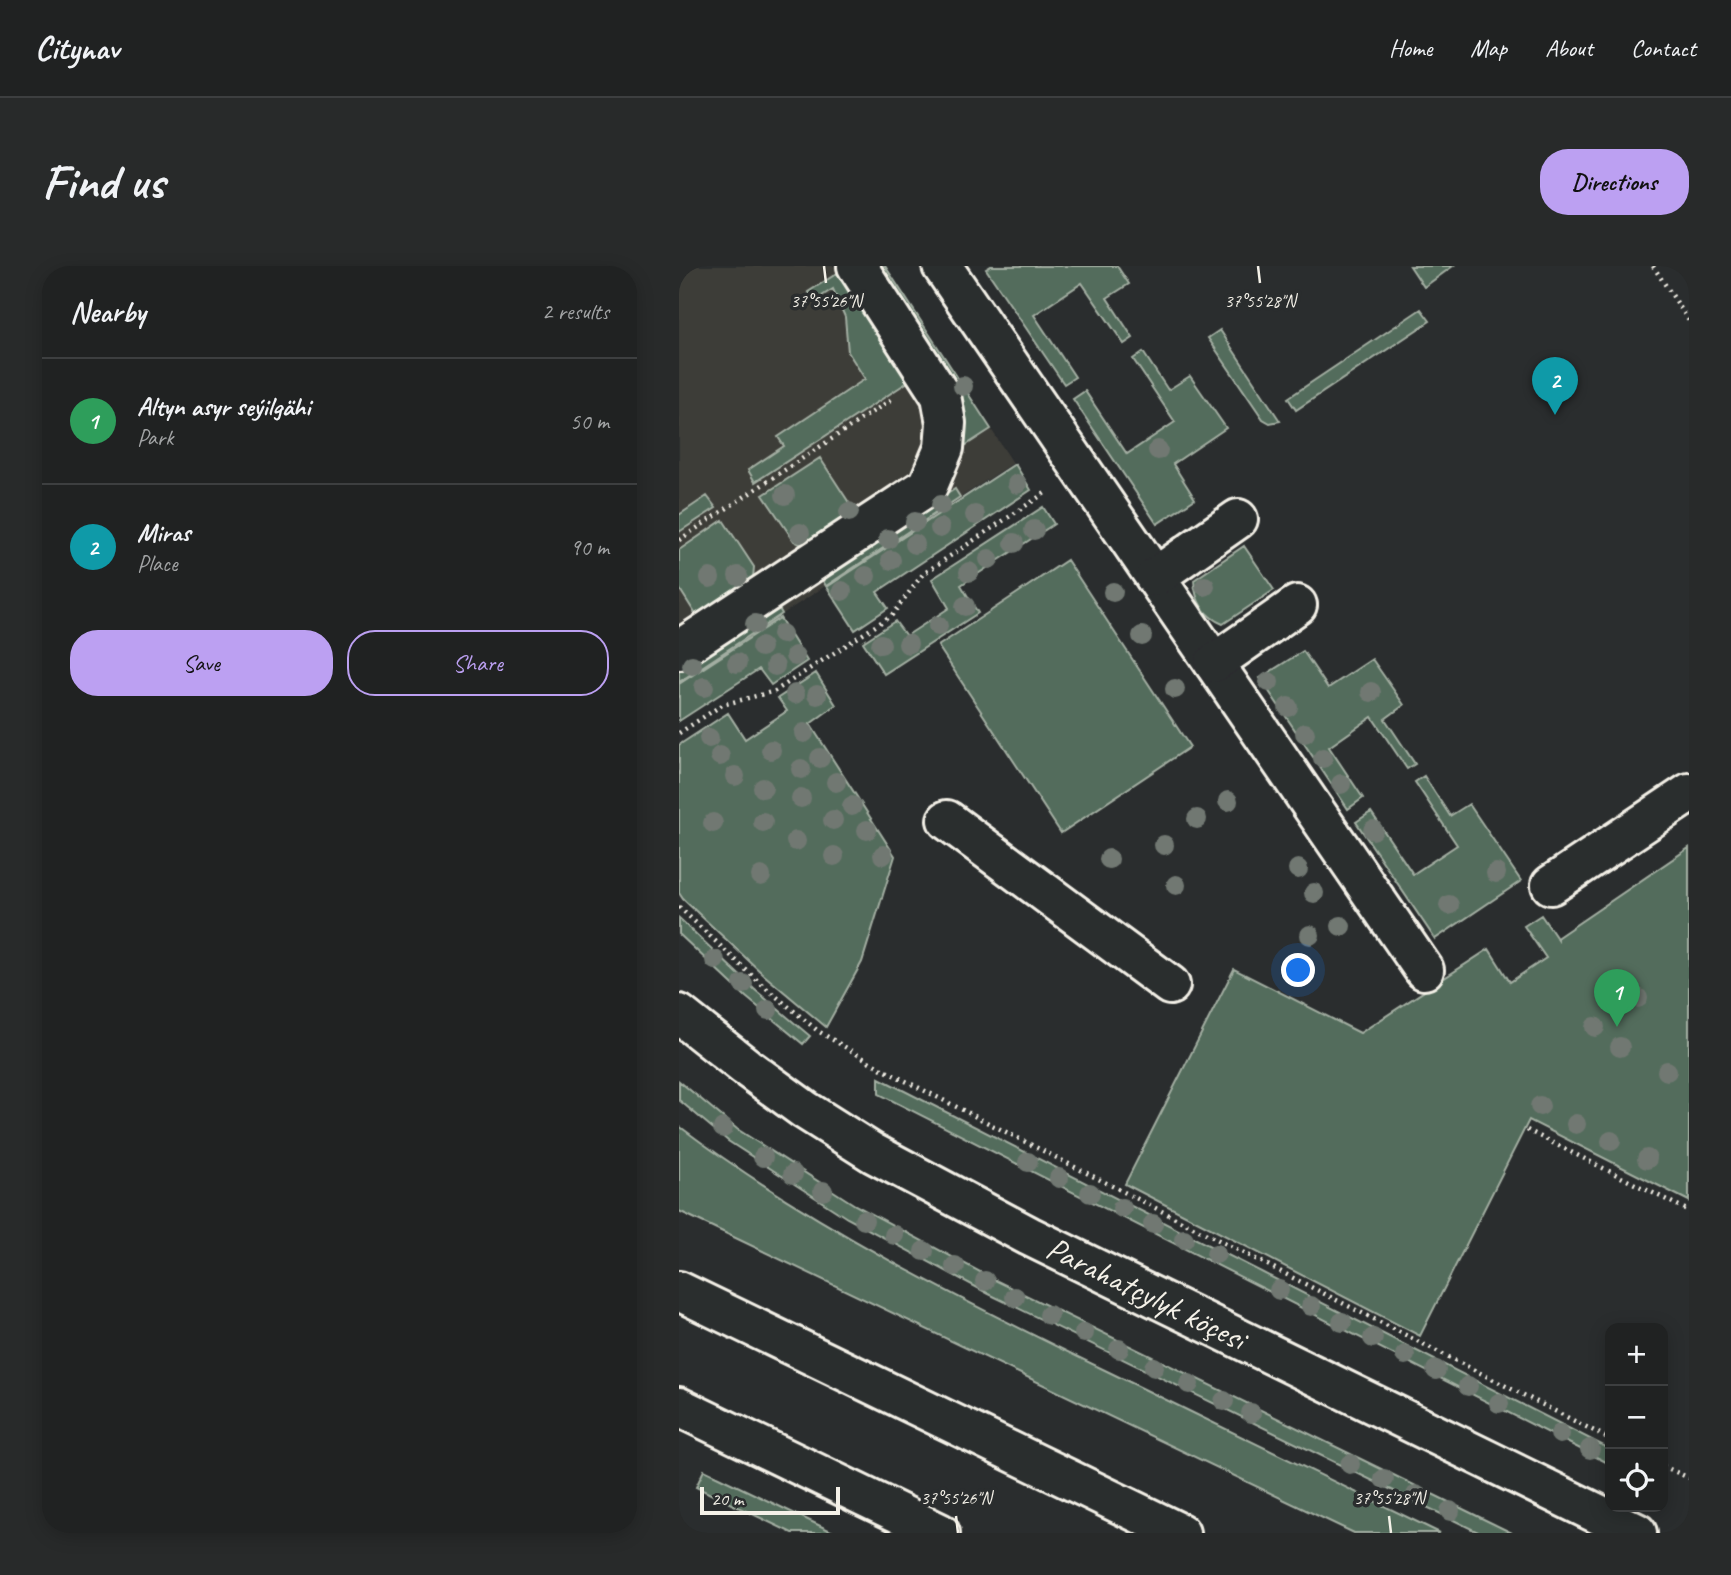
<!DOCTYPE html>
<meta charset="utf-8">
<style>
:root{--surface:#202222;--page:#282a2a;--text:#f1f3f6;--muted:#a2a4a5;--line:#3d3f40;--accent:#bca0f2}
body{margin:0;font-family:Caveat,sans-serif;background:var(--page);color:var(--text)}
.controls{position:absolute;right:21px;bottom:21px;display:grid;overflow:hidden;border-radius:14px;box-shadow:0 4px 18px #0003}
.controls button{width:63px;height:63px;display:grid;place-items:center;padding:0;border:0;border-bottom:2px solid var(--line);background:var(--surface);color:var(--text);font:35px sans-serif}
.scale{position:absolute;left:21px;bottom:18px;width:140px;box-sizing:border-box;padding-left:7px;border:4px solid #f4f1e8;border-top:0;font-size:19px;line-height:24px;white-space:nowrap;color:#f4f1e8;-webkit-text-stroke:5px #2a2d2e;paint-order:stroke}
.you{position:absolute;left:620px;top:705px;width:24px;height:24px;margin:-18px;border:5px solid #fff;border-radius:50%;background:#1a73e8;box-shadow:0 0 0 10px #1a73e833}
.badge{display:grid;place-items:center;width:46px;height:46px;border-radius:50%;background:var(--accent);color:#fff;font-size:23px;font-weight:700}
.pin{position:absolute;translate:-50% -58px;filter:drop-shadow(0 2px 4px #0008)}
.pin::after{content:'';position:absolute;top:37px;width:24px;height:21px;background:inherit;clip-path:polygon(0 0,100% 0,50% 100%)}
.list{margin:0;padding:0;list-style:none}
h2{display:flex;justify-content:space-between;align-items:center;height:91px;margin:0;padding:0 28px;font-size:30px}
h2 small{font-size:23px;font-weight:400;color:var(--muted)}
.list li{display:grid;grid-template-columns:46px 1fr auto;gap:21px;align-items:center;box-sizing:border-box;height:126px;padding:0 28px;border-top:2px solid var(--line)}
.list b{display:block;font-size:26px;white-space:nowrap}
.list p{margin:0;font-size:23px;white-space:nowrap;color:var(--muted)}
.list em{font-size:23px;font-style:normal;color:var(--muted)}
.actions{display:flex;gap:14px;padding:21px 28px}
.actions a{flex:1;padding:16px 0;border:2px solid var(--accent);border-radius:28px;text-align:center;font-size:24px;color:var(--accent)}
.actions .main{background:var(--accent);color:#111}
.icon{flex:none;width:38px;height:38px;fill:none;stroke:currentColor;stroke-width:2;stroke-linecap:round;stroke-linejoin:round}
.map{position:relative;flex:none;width:1010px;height:1267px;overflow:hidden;border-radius:28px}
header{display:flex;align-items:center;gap:42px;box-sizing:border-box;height:98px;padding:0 35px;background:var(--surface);border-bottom:2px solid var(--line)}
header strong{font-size:33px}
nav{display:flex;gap:38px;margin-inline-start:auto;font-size:24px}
.intro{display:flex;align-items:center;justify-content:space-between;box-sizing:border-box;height:168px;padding:0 42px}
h1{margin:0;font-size:49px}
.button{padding:18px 32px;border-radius:28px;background:var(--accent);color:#111;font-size:24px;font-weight:700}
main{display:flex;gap:42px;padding:0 42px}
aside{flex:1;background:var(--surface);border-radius:28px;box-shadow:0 4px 18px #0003}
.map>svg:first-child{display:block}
</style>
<header>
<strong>Citynav</strong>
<nav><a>Home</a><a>Map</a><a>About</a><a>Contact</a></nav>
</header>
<div class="intro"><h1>Find us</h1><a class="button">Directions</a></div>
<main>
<aside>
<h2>Nearby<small>2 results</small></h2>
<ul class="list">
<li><span class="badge" style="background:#2e9e5b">1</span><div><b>Altyn asyr seýilgähi</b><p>Park</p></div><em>50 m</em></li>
<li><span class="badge" style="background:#0f9aa8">2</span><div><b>Miras</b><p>Place</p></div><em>90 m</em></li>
</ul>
<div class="actions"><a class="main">Save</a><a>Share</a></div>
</aside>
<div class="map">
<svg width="1010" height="1267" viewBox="0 0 1010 1267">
<rect width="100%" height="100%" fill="#2a2d2e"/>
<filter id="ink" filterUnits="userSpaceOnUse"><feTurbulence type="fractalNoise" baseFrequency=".0143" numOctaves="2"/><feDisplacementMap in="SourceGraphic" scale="14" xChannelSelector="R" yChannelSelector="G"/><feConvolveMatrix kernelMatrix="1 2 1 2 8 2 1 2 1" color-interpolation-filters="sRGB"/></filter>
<g filter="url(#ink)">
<path fill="#3e3d39" d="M0,0H206L334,197L0,416Z"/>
<path fill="#526c5b" stroke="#a3aea2" stroke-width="2" d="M193,0H206L312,163L278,185Z
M312,0H438L450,18L428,32L454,72L445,78L403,17L355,49L396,111L385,118L307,3Z
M731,0H774L745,21Z
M165,3L235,112L76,216L69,204L105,180L99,171L186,113L169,86L166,51L154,23L135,35L129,26Z
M742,43L751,55L617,144L609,132Z
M541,64L601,155L591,157L584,153L529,72Z
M464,86L489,124L511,110L547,162L494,198L516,233L478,258L394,133L406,125L448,188L496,156L454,93Z
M141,192L178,249L125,280L115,275L84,229Z
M336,198L352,224L198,326L209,342L176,364L148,321Z
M276,223L281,231L147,320L141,310Z
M28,230L37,242L0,266V249Z
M364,241L375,258L282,319L299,347L205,408L184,376L216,355L227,370L270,342L253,313Z
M44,254L75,301L74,312L19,352L0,322V284Z
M565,280L595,324L544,358C524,350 516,335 515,314Z
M388,294L511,481L382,567L259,380Z
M98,339L103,348L0,416V394Z
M101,352L128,395L92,419L80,403L0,455V418Z
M624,385L649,422L693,393L725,439L706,453L736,498L728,503L693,451L650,481L684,532L669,543L581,412Z
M137,407L157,439L131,458L216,590L183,696L147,761L85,709L4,633L0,627V479L49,447L66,473L108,445L99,432Z
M745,510L771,550L790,538L842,615L756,673L677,556L692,546L734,608L778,579L736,516Z
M1010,582V935L850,854L741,1070L446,918L555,703L681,767L810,683L831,716L867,692L845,660L862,649L879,674V671Z
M0,652L75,723L131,770L124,778L67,731L0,668Z
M200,812L931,1183V1198L200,828Z
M0,815L58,863L176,939L318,1015L833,1267H801L310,1028L168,952L49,875L0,834Z
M0,860C133,960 283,1035 432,1107C541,1160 651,1214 761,1267H675L0,945Z
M25,1204L156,1267H113L17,1221Z"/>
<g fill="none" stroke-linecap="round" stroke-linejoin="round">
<g stroke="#f4f1e8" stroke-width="44">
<g id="minor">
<path d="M263,0L745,704"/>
<path d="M476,311L559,253"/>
<path d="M0,384L249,220L265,182L267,157L262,130L178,0"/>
<path d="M535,397L618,339"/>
<path d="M268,554L491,719"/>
<path d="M872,619L1010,527"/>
<path id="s1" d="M0,748L67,801L126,844L194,887L350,970L958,1267"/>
<path d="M0,1025L501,1267"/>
<path d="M0,1141L261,1267"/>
</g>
</g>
<path stroke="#f4f1e8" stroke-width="4.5" stroke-dasharray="2 5" stroke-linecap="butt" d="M974,0L1010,55
M0,274L213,133
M0,467L43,439L96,425L158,385L213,349L244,308L366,227
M0,641L80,716L139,765L203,803L931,1173
M848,864L1010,945
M984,1200L1010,1212"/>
<use href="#minor" stroke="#2a2d2e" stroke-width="38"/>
</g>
<g fill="#717872">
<circle cx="284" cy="120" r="10"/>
<circle cx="479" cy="184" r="10"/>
<circle cx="338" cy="218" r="10"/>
<circle cx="106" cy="229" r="10"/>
<circle cx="262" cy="239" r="10"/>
<circle cx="170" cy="246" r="10"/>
<circle cx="296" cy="249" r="10"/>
<circle cx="236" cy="256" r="10"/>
<circle cx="261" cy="262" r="10"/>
<circle cx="355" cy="264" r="10"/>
<circle cx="121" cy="267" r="10"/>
<circle cx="209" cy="273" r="10"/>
<circle cx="335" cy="277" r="10"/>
<circle cx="236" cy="278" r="10"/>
<circle cx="310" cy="293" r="10"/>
<circle cx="212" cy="294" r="10"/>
<circle cx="290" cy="306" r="10"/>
<circle cx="59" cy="310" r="10"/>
<circle cx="187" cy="310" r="10"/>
<circle cx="31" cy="312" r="10"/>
<circle cx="526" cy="320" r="10"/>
<circle cx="163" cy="325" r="10"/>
<circle cx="434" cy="326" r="10"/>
<circle cx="286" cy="340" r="10"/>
<circle cx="76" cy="358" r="10"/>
<circle cx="259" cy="360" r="10"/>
<circle cx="103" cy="368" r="10"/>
<circle cx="463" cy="370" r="10"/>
<circle cx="202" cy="378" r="10"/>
<circle cx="229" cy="378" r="10"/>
<circle cx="82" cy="381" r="10"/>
<circle cx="116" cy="390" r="10"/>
<circle cx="58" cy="397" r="10"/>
<circle cx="13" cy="399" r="10"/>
<circle cx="96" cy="400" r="10"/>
<circle cx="590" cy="416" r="10"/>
<circle cx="25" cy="421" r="10"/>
<circle cx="496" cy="423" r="10"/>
<circle cx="692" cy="426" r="10"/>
<circle cx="116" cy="428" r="10"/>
<circle cx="138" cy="429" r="10"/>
<circle cx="609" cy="441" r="10"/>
<circle cx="125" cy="467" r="10"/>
<circle cx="626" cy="467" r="10"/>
<circle cx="30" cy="472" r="10"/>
<circle cx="92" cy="484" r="10"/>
<circle cx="41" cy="490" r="10"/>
<circle cx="141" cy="492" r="10"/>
<circle cx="644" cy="492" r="10"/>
<circle cx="122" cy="503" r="10"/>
<circle cx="56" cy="510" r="10"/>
<circle cx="157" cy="516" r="10"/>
<circle cx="662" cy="518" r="10"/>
<circle cx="84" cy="522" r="10"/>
<circle cx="122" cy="532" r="10"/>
<circle cx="549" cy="535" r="10"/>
<circle cx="173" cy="540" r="10"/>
<circle cx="518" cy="553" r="10"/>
<circle cx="154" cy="554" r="10"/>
<circle cx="84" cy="556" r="10"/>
<circle cx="34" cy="557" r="10"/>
<circle cx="188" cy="564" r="10"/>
<circle cx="694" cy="564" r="10"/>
<circle cx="117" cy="575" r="10"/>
<circle cx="485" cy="579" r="10"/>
<circle cx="204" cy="589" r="10"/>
<circle cx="155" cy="590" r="10"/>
<circle cx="430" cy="593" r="10"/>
<circle cx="619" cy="603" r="10"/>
<circle cx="817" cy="607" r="10"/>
<circle cx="82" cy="610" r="10"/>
<circle cx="497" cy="619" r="10"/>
<circle cx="635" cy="627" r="10"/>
<circle cx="770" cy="639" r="10"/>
<circle cx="662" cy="660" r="10"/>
<circle cx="631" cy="669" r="10"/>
<circle cx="36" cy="694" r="10"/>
<circle cx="64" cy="718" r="10"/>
<circle cx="959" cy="732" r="10"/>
<circle cx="89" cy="744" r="10"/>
<circle cx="916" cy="761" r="10"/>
<circle cx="941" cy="781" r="10"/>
<circle cx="988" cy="805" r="10"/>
<circle cx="861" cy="840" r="10"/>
<circle cx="897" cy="858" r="10"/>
<circle cx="44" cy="862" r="10"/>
<circle cx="932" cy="875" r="10"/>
<circle cx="84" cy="891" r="10"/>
<circle cx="968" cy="893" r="10"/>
<circle cx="349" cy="896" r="10"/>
<circle cx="114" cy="908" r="10"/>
<circle cx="380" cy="912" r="10"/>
<circle cx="144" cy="925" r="10"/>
<circle cx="411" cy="927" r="10"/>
<circle cx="443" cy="942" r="10"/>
<circle cx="185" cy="954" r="10"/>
<circle cx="474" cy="958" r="10"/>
<circle cx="215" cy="969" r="10"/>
<circle cx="505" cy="973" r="10"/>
<circle cx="245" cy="985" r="10"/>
<circle cx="537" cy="988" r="10"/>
<circle cx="276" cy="1000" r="10"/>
<circle cx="306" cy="1015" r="10"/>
<circle cx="600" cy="1024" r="10"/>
<circle cx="336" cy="1031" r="10"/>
<circle cx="632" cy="1040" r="10"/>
<circle cx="370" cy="1049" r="10"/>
<circle cx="663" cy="1056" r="10"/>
<circle cx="405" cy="1067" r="10"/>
<circle cx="694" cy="1072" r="10"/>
<circle cx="440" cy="1083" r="10"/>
<circle cx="726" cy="1089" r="10"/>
<circle cx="475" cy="1101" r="10"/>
<circle cx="757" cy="1104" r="10"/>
<circle cx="510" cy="1118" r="10"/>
<circle cx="789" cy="1120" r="10"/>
<circle cx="545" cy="1135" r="10"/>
<circle cx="820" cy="1137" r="10"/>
<circle cx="572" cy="1147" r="10"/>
<circle cx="881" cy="1168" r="10"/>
<circle cx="911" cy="1183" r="10"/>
<circle cx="671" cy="1198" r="10"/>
<circle cx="705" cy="1213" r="10"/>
<circle cx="737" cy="1229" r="10"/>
<circle cx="771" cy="1245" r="10"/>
</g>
</g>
<path fill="none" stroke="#f4f1e8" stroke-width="2.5" d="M145,0L147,17M579,0L581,17M277,1250L279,1267M710,1250L712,1267"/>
<g text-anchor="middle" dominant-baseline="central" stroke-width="7" stroke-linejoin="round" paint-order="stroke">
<g font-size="33" fill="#f4f1e8" stroke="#2a2d2e">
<text stroke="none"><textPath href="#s1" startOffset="546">Parahatçylyk köçesi</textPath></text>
</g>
</g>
<g font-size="18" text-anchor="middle" fill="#f4f1e8" stroke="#2a2d2e" stroke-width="7" stroke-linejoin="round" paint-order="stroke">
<text x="147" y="41">37°55'26"N</text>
<text x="581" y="41">37°55'28"N</text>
<text x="277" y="1238">37°55'26"N</text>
<text x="710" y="1238">37°55'28"N</text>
</g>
</svg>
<div class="controls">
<button>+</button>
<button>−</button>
<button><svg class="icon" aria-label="locate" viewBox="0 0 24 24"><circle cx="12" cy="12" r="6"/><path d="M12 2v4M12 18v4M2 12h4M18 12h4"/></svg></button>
</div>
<div class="scale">20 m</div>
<div class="you"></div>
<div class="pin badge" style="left:938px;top:761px;background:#2e9e5b">1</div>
<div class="pin badge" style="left:876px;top:149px;background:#0f9aa8">2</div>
</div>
</main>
